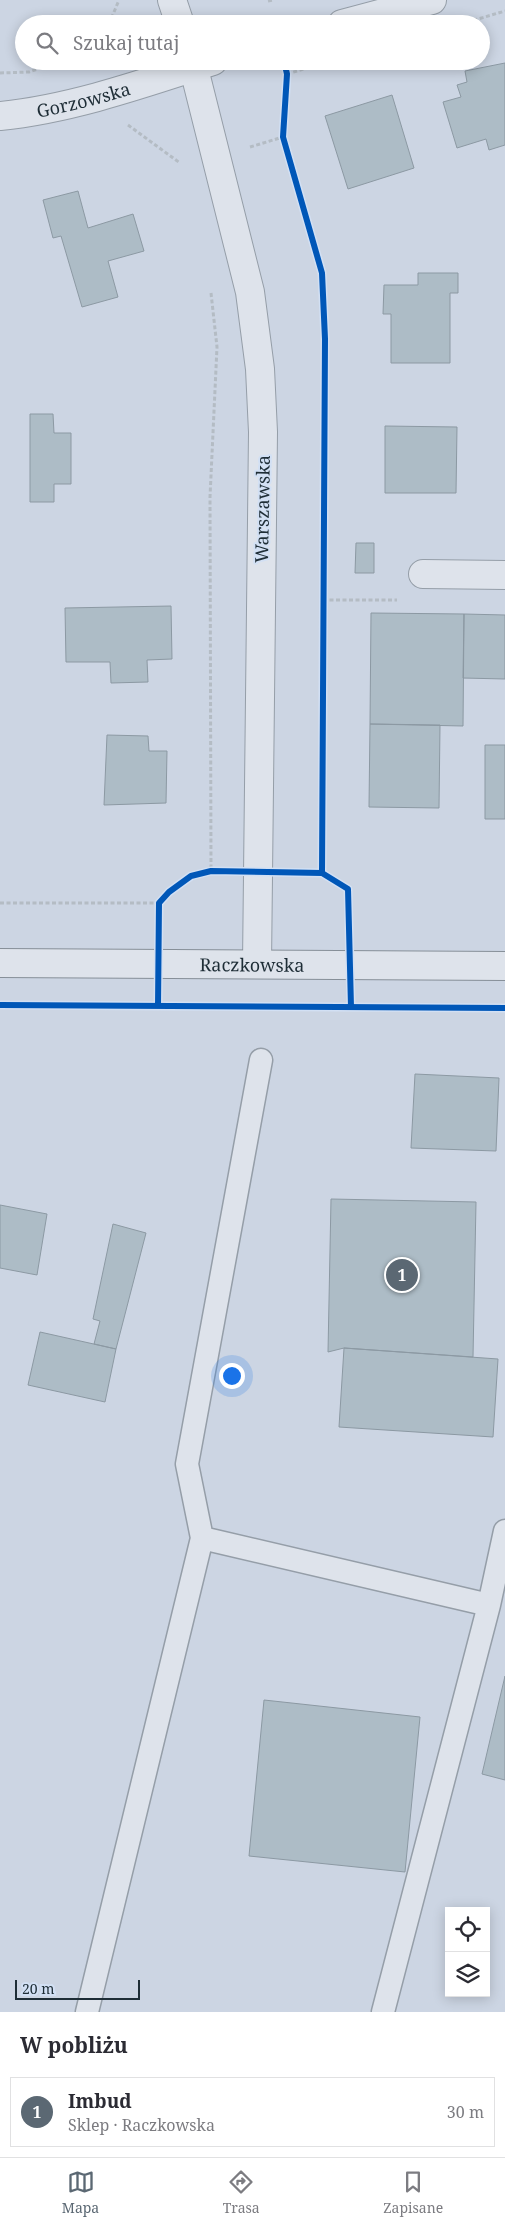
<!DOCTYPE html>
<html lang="pl">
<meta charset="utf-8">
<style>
:root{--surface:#fff;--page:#f2f2f3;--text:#2b2b33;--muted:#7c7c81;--line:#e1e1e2;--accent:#5b6873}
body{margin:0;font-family:"Noto Serif",serif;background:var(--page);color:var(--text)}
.controls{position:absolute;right:15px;bottom:15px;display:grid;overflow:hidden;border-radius:0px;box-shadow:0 2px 12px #0003}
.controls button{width:45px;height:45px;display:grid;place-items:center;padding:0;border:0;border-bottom:1px solid var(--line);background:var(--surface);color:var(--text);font:25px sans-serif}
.scale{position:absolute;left:15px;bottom:12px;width:125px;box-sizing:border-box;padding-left:5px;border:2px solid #1e2d36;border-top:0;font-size:14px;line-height:18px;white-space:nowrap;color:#1e2d36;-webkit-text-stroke:4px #d2e0f4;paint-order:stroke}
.you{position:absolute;left:231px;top:1375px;width:18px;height:18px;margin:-12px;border:4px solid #fff;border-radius:50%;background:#1a73e8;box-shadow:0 0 0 8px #1a73e833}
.badge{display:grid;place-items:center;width:32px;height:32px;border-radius:50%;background:var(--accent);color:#fff;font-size:16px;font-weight:700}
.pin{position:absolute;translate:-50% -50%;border:2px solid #fff;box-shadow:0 1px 5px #0006}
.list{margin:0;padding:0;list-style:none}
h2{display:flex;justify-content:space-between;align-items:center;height:65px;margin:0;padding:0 20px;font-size:21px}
h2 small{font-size:16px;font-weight:400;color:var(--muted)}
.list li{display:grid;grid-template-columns:32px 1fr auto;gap:15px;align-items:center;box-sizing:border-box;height:70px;margin:0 10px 10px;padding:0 10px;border:1px solid var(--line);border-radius:0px}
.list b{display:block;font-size:19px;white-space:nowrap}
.list p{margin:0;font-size:16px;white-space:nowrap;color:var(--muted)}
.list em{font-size:16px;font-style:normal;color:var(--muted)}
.icon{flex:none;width:28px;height:28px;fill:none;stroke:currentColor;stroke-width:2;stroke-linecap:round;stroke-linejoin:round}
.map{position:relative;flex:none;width:505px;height:2012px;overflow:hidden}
.search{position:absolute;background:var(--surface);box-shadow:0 2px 12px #0003;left:15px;right:15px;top:15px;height:55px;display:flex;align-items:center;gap:12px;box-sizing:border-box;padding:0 18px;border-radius:28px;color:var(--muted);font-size:19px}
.sheet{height:145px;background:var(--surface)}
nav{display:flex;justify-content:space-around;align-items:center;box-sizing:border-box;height:70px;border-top:1px solid var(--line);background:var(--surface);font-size:14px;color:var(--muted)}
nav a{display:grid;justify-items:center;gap:2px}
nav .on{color:var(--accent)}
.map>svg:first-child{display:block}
</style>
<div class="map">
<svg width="505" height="2012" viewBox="0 0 505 2012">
<rect width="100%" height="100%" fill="#ccd5e3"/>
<path fill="#adbcc6" stroke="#8c99a3" d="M505,63V145L489,150L486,139L457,148L443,102L461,97L457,85L467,82L465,71Z
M392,95L414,168L348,189L325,116Z
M78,191L88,228L133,214L144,251L108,261L118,297L82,307L61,236L53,238L43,200Z
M418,273H458V293H450V363H391V314H383L384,285H418Z
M30,414H53L54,433H71V484H54V502H30Z
M385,426L457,427L456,493H385Z
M356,543H374V573H355Z
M171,606L172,659L147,660L148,682L111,683L110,662H66L65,608Z
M371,613L464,614L463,726L370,724Z
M464,614L505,615V679L463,678Z
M370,724L440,725L439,808L369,807Z
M107,735L148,736L149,751H167L166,803L104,805Z
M485,745H505V819H485Z
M415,1074L499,1078L496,1151L411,1148Z
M331,1199L476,1202L473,1357L344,1348L328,1352Z
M0,1205L47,1214L37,1275L0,1268Z
M113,1224L146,1233L116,1349L94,1344L100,1321L93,1319Z
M40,1332L116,1349L105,1402L28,1385Z
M344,1348L498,1359L493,1437L339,1427Z
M505,1676V1780L482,1774Z
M264,1700L420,1717L405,1872L249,1856Z"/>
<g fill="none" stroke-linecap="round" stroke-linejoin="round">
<g stroke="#959ea8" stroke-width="25">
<path id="lane" d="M202,1538L187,1464L261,1060
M87,2012L202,1538L489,1605L505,1531
M383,2012L489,1605"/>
</g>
<g stroke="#959ea8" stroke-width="30">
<g id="street">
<path d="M172,0L180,24"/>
<path d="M342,24L432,0"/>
<path d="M192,61L250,292L260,369L263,432L257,964"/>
<path id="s1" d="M0,116C71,109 145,83 213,61"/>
<path d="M423,574L505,575"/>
</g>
</g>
<g stroke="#868f98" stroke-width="30">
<g id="secondary">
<path id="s2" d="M0,963L505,966"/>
</g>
</g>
<path stroke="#b4bcc4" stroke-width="3" stroke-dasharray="4 2.5" stroke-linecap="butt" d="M268,1L273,0
M109,24L119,0
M461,24L505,11
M0,73L29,72L60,61
M287,74L331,61
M128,125L180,163
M250,147L283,137
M211,293L217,347L210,497L211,871
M323,600H397
M0,903H159"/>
<use href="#lane" stroke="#dee3eb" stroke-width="22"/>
<use href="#street" stroke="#dee3eb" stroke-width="28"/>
<use href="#secondary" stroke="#dee3eb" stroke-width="28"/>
<g stroke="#d2e0f4" stroke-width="9">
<path id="cycleway" d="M284,61L287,74L283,137L322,273L325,339L322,873
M0,1005L505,1008
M158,1006L159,903L169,892L191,876L211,871L322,873L348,889L351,1007"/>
</g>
<use href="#cycleway" stroke="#0057b8" stroke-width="6"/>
</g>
<g text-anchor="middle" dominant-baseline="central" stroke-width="4" stroke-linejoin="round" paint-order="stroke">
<g font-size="18" fill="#1e2d36" stroke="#d2e0f4">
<text stroke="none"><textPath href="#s1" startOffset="85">Gorzowska</textPath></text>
<text transform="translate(262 509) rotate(-89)">Warszawska</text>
<text stroke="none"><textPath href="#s2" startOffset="252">Raczkowska</textPath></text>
</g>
</g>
</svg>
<div class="controls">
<button><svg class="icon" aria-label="locate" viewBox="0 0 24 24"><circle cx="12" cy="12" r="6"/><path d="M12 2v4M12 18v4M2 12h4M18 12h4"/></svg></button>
<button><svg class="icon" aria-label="layers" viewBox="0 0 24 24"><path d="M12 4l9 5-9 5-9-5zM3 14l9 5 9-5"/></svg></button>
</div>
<div class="scale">20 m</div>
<div class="you"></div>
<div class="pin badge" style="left:402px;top:1275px">1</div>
<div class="search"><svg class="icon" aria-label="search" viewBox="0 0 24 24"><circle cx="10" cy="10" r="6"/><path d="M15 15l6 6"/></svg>Szukaj tutaj</div>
</div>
<section class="sheet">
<h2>W pobliżu<small></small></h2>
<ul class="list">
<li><span class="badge">1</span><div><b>Imbud</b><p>Sklep · Raczkowska</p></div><em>30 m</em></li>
</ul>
</section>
<nav>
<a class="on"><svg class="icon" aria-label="map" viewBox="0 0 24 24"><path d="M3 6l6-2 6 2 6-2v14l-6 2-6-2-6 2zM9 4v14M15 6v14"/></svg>Mapa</a>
<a><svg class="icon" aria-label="directions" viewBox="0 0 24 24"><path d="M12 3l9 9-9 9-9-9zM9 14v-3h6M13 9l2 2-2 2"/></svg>Trasa</a>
<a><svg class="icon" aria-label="saved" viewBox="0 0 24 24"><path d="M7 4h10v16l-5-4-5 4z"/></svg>Zapisane</a>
</nav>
